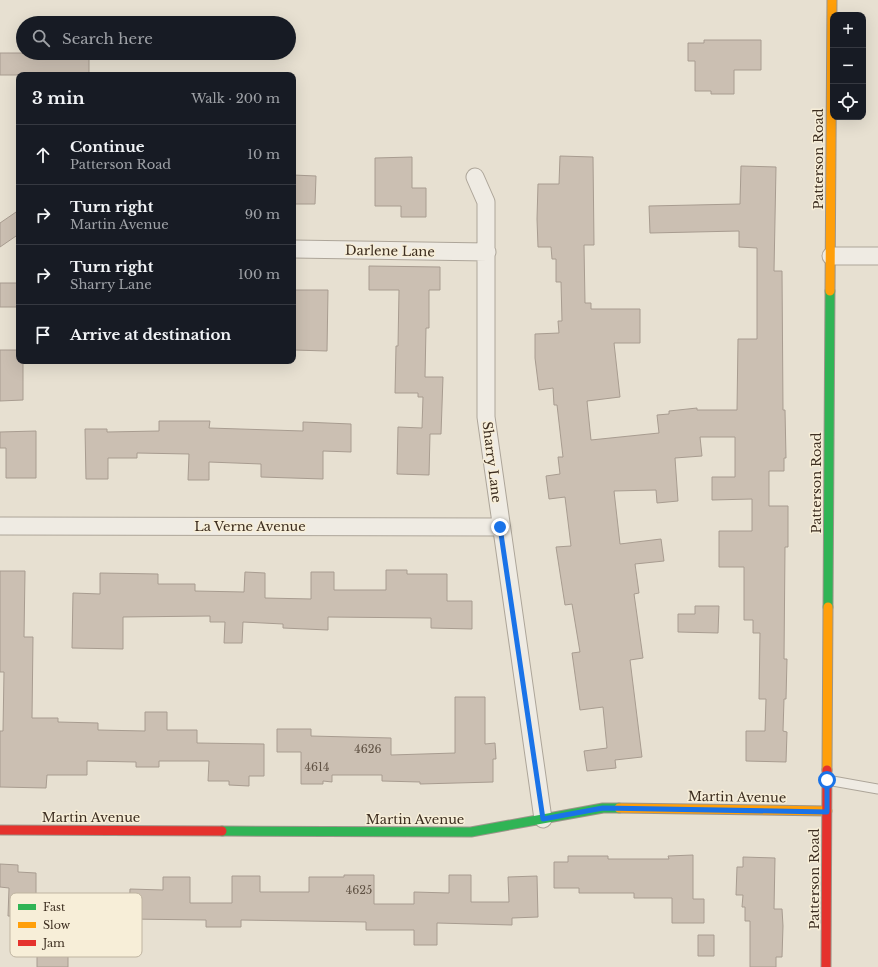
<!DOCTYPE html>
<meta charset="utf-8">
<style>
:root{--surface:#171b24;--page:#20242c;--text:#f1f3f6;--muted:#9ea1a6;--line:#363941}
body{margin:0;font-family:"Libre Baskerville",serif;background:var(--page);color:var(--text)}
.controls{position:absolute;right:12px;top:12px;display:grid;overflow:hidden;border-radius:8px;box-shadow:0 4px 16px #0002}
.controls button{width:36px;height:36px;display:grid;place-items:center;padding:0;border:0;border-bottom:1px solid var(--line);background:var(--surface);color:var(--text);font:20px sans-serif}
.stop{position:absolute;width:12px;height:12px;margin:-9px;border:3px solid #1a73e8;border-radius:50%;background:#fff}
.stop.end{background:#1a73e8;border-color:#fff;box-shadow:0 1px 4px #0008}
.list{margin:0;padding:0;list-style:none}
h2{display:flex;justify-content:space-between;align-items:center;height:52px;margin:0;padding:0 16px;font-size:17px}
h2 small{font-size:13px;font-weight:400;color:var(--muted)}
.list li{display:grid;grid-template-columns:26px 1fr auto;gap:12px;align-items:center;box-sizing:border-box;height:60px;padding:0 16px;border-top:1px solid var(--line)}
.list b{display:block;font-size:15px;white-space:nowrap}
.list p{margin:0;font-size:13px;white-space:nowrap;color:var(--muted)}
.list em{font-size:13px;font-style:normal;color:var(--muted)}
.icon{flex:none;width:22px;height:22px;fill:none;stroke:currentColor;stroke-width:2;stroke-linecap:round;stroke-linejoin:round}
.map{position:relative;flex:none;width:878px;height:967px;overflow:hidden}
.search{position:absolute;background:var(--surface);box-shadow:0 4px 16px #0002;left:16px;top:16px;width:280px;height:44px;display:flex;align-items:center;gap:10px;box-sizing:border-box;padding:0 14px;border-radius:22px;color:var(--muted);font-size:15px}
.panel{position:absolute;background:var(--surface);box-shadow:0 4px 16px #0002;left:16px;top:72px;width:280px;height:292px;border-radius:8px}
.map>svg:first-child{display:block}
</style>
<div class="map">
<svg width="878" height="967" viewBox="0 0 878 967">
<rect width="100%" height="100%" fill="#e7e0d1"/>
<path fill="#cbbfb2" stroke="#a89c90" d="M704,40H761V70H734V94H711V91H695V61H688V43H704Z
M0,53H89V75H0Z
M560,156L593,157L594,245H584L585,303H591V309H640V343H614L620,397L587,401L591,440L659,433L657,415L669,414V411L697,408V410H737L738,339H757V248L739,247V231L650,233L649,206L740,204L741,166L776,167L774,271H782L783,410H785L786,458H784V471H769V506H788V547H785L784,659H787L786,699H784L783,731L787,732L786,762L746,761V731H765L766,699H759L760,633H753V620H744V567H719V531H752V499L712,500V477H735V437H700L702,456L675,458L678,501L657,503L656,490L614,491L620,544L661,539L664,561L635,564L639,593L634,594L643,658L630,660L642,757L615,760L616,768L587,771L584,751L607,748L603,707L580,710L572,653L580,652L572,604L565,605L556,547L571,546L565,497L549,499L546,476L560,474L558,457H563L557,405H554L553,388L539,390L535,358V334L559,333L558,321H562L561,282H556V259H552L551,247H538L537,219L538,184H559Z
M412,157V188H426V217H401V206H375V158Z
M293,175L316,176L315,204H293Z
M19,210V234L0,247V223Z
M369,266L440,267V290H429V328H426L425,377H443L441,434H430L429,475L397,474L398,427L422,428L423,397H418V393H395L396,346H398L399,290H369Z
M0,283H19V307H0Z
M293,290H328L327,351L294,350Z
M0,350H19V361H23V400L0,401Z
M159,421H210L209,428L303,431V422L351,424V452L323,451V479L261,477V464L209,462V480H188L189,454L137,453V458H108V479H86L85,429H107V432L159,431Z
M36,431V478H6V448H0V432Z
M386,570H407V574H447V601H472V629L431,628V618L328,617V630L283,628V624L243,622L242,643H224L225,622H210V616L123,617V649L72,648L73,593L100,594V573L158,574V584H195V591L244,592L245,572L265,573V598L311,599V572H334V590H386Z
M0,571H25L24,637H33L32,718H58V722L98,723V730L145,731V712H167V730H197V743L264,744V776H249V786L229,785V781H208L209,761H159V767H136V762L87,761V775H47L46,788L0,787V731H3L4,672H0Z
M695,606H719L718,633L678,632V614H695Z
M455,697H485V744L495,743L496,759H493V782L420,784V782L382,781V775H332V782L323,781V784H301V752H277V729H311V736L391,738V755L455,753Z
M693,855V899H704V923H672V898H634V893H579V888H554V862H568V856H608V859H669L668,856Z
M743,857L775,858L774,909H782L783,926L782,957H776V967H750V921H745V907H742L743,895H736L737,867H743Z
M0,864L18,865V872L36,873V917L8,916L9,888L0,887Z
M344,875H374V904H414V892L449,893V875H471V902H509L508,877L537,876L538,917L512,918V925L437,923V945H414V930H366V922L241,920V927H206V920L129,919L130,889L163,890V877H190V903H232V876H260V892H309V877H344Z
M37,935H68V967H37Z
M698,935H714V956H698Z"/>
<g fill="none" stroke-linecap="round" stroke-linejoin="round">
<g stroke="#ada599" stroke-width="11">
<path id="lane" d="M827,780L878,789"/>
</g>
<g stroke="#ada599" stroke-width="19">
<path id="street" d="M475,177L486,202V417L543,819
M293,249L487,252
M831,256H878
M0,526L500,527"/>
</g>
<g stroke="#9c958a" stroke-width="11">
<path id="fast" d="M828,607L830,291
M222,831L471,832L603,808H619"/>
</g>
<g stroke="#9c958a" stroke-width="11">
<path id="slow" d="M830,291L832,0
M827,770L828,607
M619,808L827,811"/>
</g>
<g stroke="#9c958a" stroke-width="11">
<path id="jam" d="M0,830L222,831
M826,967L827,770"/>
</g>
<use href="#lane" stroke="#efebe3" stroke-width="9"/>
<use href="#street" stroke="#efebe3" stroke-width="17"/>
<use href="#fast" stroke="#30b455" stroke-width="9"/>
<use href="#slow" stroke="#ff9f0a" stroke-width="9"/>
<use href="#jam" stroke="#e5322d" stroke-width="9"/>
</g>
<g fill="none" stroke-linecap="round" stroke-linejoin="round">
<path stroke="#1a73e8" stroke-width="5" d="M500,527L543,819L603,808L827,812V780"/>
</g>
<g text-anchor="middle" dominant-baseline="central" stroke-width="3" stroke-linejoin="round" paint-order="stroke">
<g font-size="11" fill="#605244">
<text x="368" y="749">4626</text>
<text x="317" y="767">4614</text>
<text x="359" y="890">4625</text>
</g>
<g font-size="13" fill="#3d2e20" stroke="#f7eed8">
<text transform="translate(818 159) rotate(-90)">Patterson Road</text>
<text transform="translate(390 251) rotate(1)">Darlene Lane</text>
<text transform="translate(492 462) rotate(83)">Sharry Lane</text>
<text transform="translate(816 483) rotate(-90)">Patterson Road</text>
<text x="250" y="526">La Verne Avenue</text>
<text transform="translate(737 797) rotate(1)">Martin Avenue</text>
<text x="91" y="817">Martin Avenue</text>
<text x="415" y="819">Martin Avenue</text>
<text transform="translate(814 879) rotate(-90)">Patterson Road</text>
</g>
</g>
<rect x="10" y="893" width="132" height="64" rx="6" fill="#f7eed8" stroke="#bfb4a1" stroke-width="1"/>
<rect x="18" y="904" width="18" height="6" fill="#30b455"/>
<rect x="18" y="922" width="18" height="6" fill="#ff9f0a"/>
<rect x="18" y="940" width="18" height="6" fill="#e5322d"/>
<g font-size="11" fill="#3d2e20">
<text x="43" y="911">Fast</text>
<text x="43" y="929">Slow</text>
<text x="43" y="947">Jam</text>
</g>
</svg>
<div class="controls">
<button>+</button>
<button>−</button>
<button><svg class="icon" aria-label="locate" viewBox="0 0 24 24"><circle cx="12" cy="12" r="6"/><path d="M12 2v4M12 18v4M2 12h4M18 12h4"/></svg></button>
</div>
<div class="stop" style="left:827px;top:780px"></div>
<div class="stop end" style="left:500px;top:527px"></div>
<div class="search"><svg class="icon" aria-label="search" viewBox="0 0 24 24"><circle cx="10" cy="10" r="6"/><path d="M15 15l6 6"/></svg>Search here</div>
<section class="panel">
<h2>3 min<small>Walk · 200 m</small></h2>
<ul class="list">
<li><svg class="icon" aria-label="ahead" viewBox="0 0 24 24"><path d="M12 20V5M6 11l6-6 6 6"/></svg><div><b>Continue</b><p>Patterson Road</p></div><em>10 m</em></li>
<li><svg class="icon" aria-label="right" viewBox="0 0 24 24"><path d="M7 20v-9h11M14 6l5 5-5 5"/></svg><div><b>Turn right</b><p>Martin Avenue</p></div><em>90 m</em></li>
<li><svg class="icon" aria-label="right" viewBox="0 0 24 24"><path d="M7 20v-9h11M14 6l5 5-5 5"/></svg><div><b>Turn right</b><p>Sharry Lane</p></div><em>100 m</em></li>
<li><svg class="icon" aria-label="arrive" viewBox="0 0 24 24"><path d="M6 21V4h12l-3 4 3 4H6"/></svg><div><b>Arrive at destination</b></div></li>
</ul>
</section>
</div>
